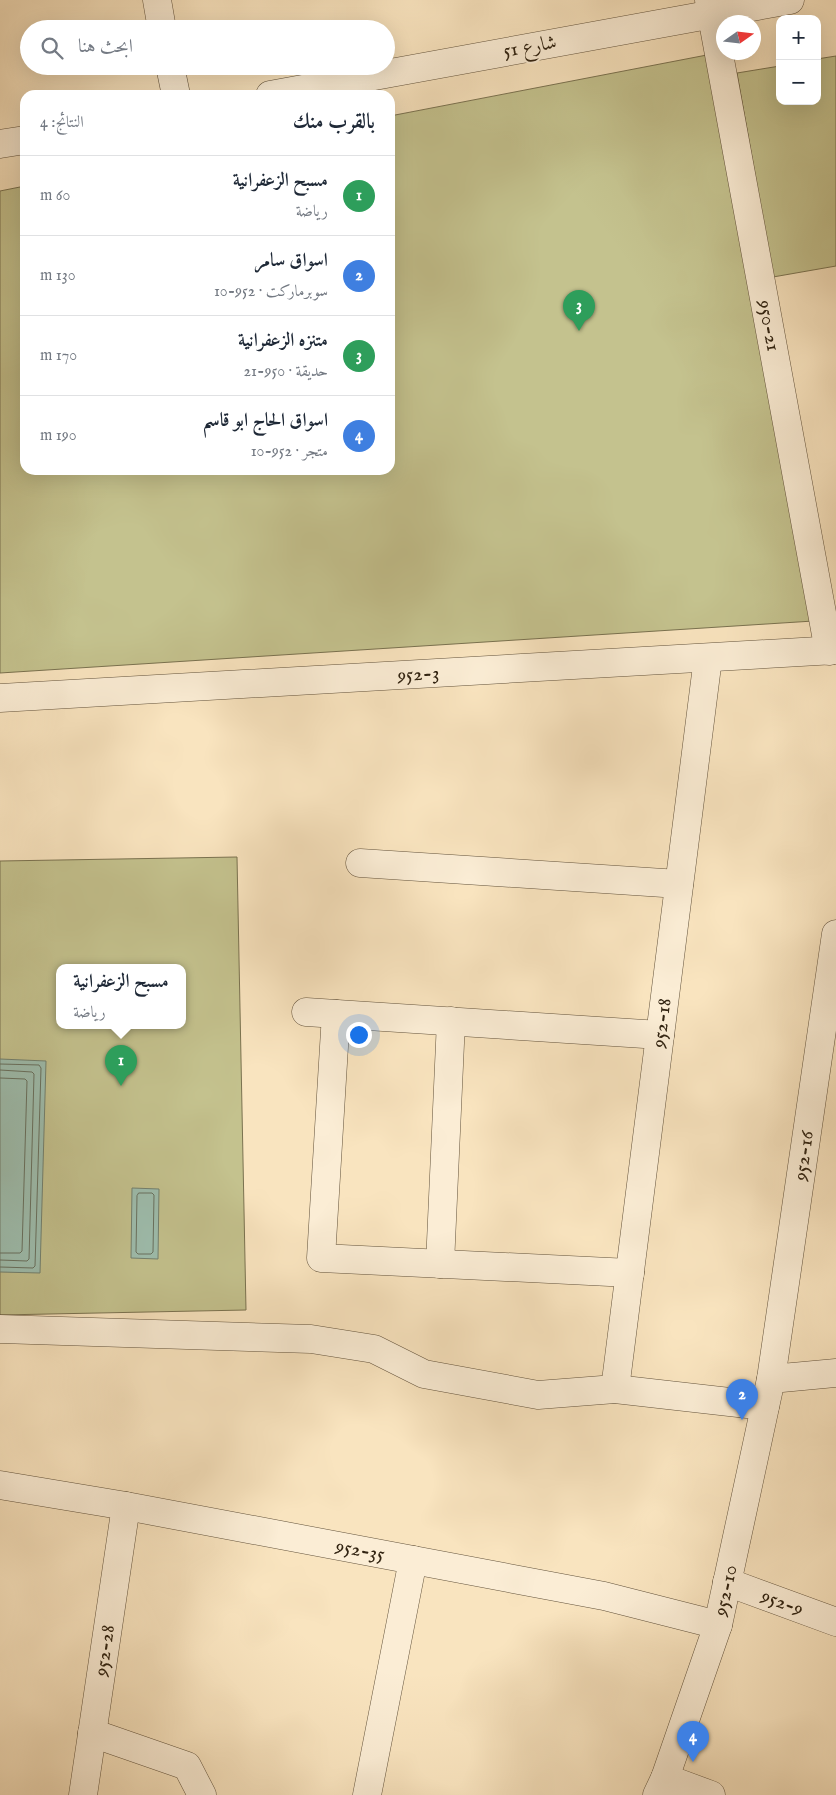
<!DOCTYPE html>
<html lang="ar">
<meta charset="utf-8">
<style>
:root{--surface:#fff;--page:#f2f2f3;--text:#1f2937;--muted:#747a83;--line:#e0e1e3;--accent:#7c3aed}
body{margin:0;font-family:"IM FELL English",Amiri,serif;background:var(--page);color:var(--text);direction:rtl}
.controls{position:absolute;right:15px;top:15px;display:grid;overflow:hidden;border-radius:10px;box-shadow:0 5px 20px #0002}
.controls button{width:45px;height:45px;display:grid;place-items:center;padding:0;border:0;border-bottom:1px solid var(--line);background:var(--surface);color:var(--text);font:25px sans-serif}
.compass{position:absolute;left:716px;top:15px;width:45px;height:45px;border-radius:50%;background:var(--surface);box-shadow:0 5px 20px #0002;rotate:76deg}
.you{position:absolute;left:358px;top:1034px;width:18px;height:18px;margin:-12px;border:4px solid #fff;border-radius:50%;background:#1a73e8;box-shadow:0 0 0 8px #1a73e833}
.badge{display:grid;place-items:center;width:32px;height:32px;border-radius:50%;background:var(--accent);color:#fff;font-size:16px;font-weight:700}
.pin{position:absolute;translate:-50% -41px;filter:drop-shadow(0 1px 2px #0008)}
.pin::after{content:'';position:absolute;top:26px;width:18px;height:15px;background:inherit;clip-path:polygon(0 0,100% 0,50% 100%)}
.popup{position:absolute;left:56px;top:964px;width:130px;height:65px;box-sizing:border-box;display:grid;place-content:center;border-radius:10px;background:var(--surface);filter:drop-shadow(0 1px 4px #0005);font-size:16px;white-space:nowrap;color:var(--muted)}
.popup b{font-size:19px;color:var(--text)}
.popup::after{content:'';position:absolute;left:50%;top:100%;margin-left:-10px;border:10px solid transparent;border-top-color:var(--surface)}
.list{margin:0;padding:0;list-style:none}
h2{display:flex;justify-content:space-between;align-items:center;height:65px;margin:0;padding:0 20px;font-size:21px}
h2 small{font-size:16px;font-weight:400;color:var(--muted)}
.list li{display:grid;grid-template-columns:32px 1fr auto;gap:15px;align-items:center;box-sizing:border-box;height:80px;padding:0 20px;border-top:1px solid var(--line)}
.list b{display:block;font-size:19px;white-space:nowrap}
.list p{margin:0;font-size:16px;white-space:nowrap;color:var(--muted)}
.list em{font-size:16px;font-style:normal;color:var(--muted)}
.icon{flex:none;width:28px;height:28px;fill:none;stroke:currentColor;stroke-width:2;stroke-linecap:round;stroke-linejoin:round}
.map{position:relative;flex:none;width:836px;height:1795px;overflow:hidden;direction:ltr}
.search{position:absolute;background:var(--surface);box-shadow:0 5px 20px #0002;left:20px;top:20px;width:375px;height:55px;display:flex;align-items:center;gap:12px;box-sizing:border-box;padding:0 18px;border-radius:28px;color:var(--muted);font-size:19px}
.panel{position:absolute;background:var(--surface);box-shadow:0 5px 20px #0002;left:20px;top:90px;width:375px;height:385px;border-radius:15px;direction:rtl}
.map>svg:first-child{display:block}
</style>
<div class="map">
<svg width="836" height="1795" viewBox="0 0 836 1795">
<rect width="100%" height="100%" fill="#f9e4bf"/>
<filter id="stains"><feTurbulence type="fractalNoise" baseFrequency=".004" numOctaves="4"/><feColorMatrix values="0 0 0 0 .2 0 0 0 0 .09 0 0 0 0 .02 0 0 0 .5 -.17"/></filter>
<radialGradient id="worn" r=".72"><stop offset=".6" stop-color="#630" stop-opacity="0"/><stop offset="1" stop-color="#630" stop-opacity=".3"/></radialGradient>
<path fill="#c4c28e" stroke="#7a7250" fill-rule="evenodd" d="M712,54L829,620L0,673V191L25,186V470H390V116Z
M836,56V266L773,277L737,73L780,66V101H817V59Z
M237,857L246,1310L0,1315V861ZM60,967H182V1025H60Z"/>
<path fill="#9ebfb0" stroke="#728170" d="M0,1059L46,1061L40,1273L0,1272Z
M132,1188L159,1189L158,1259L131,1258Z"/>
<g fill="none" stroke-linecap="round" stroke-linejoin="round">
<path stroke="#687160" stroke-width="1" d="M0,1064L39,1065L41,1068L35,1266L33,1268L0,1267
M0,1070L32,1072L34,1074L29,1259L27,1261L0,1260
M0,1078L25,1079L27,1081L22,1251L20,1253H0
M139,1193H152L154,1195L153,1252L151,1254H138L136,1252L137,1196Z"/>
<g stroke="#63533c" stroke-width="29">
<g id="minor">
<path d="M157,0L162,29"/>
<path id="s1" d="M709,0L829,651"/>
<path d="M170,66L176,95"/>
<path d="M270,95L790,0"/>
<path d="M0,144L25,140"/>
<path id="s2" d="M0,698L836,650"/>
<path d="M360,863L679,884"/>
<path d="M306,1012L660,1035"/>
<path d="M336,1014L321,1258L630,1273"/>
<path d="M440,1264L451,1021"/>
<path d="M0,1329L311,1339L374,1349L424,1374L538,1395L615,1389L765,1406"/>
<path d="M771,1379L836,1373"/>
<path id="s3" d="M615,1389L708,658"/>
<path id="s4" d="M0,1485L126,1506L604,1596L718,1625"/>
<path id="s5" d="M727,1582L836,1622"/>
<path d="M92,1733L187,1766L202,1795"/>
<path d="M665,1778L711,1795"/>
<path id="s6" d="M83,1795L126,1506"/>
<path d="M367,1795L413,1560"/>
<path id="s7" d="M657,1795L665,1778L718,1625L771,1379L836,934"/>
</g>
</g>
<use href="#minor" stroke="#fbedd5" stroke-width="28"/>
</g>
<g text-anchor="middle" dominant-baseline="central" stroke-width="4" stroke-linejoin="round" paint-order="stroke">
<g font-size="20" fill="#312311" stroke="#fbedd5">
<text transform="translate(530 47) rotate(-10)">شارع 51</text>
<text stroke="none"><textPath href="#s1" startOffset="331">950-21</textPath></text>
<text stroke="none"><textPath href="#s2" startOffset="419">952-3</textPath></text>
<text stroke="none"><textPath href="#s3" startOffset="369">952-18</textPath></text>
<text stroke="none"><textPath href="#s7" startOffset="658">952-16</textPath></text>
<text stroke="none"><textPath href="#s4" startOffset="366">952-35</textPath></text>
<text stroke="none"><textPath href="#s7" startOffset="216">952-10</textPath></text>
<text stroke="none"><textPath href="#s5" startOffset="59">952-9</textPath></text>
<text stroke="none"><textPath href="#s6" startOffset="146">952-28</textPath></text>
</g>
</g>
<rect width="100%" height="100%" filter="url(#stains)"/>
<rect width="100%" height="100%" fill="url(#worn)"/>
</svg>
<div class="controls">
<button>+</button>
<button>−</button>
</div>
<svg class="compass" viewBox="-18 -18 36 36"><path d="M0-13l5 13h-10z" fill="#e53935"/><path d="M0 13l5-13h-10z" fill="#747a83"/></svg>
<div class="you"></div>
<div class="pin badge" style="left:121px;top:1086px;background:#2e9e5b">1</div>
<div class="popup"><b>مسبح الزعفرانية</b>رياضة</div>
<div class="pin badge" style="left:742px;top:1420px;background:#3f7fe0">2</div>
<div class="pin badge" style="left:579px;top:331px;background:#2e9e5b">3</div>
<div class="pin badge" style="left:693px;top:1762px;background:#3f7fe0">4</div>
<div class="search"><svg class="icon" aria-label="search" viewBox="0 0 24 24"><circle cx="10" cy="10" r="6"/><path d="M15 15l6 6"/></svg>ابحث هنا</div>
<section class="panel">
<h2>بالقرب منك<small>النتائج: 4</small></h2>
<ul class="list">
<li><span class="badge" style="background:#2e9e5b">1</span><div><b>مسبح الزعفرانية</b><p>رياضة</p></div><em>60 m</em></li>
<li><span class="badge" style="background:#3f7fe0">2</span><div><b>اسواق سامر</b><p>سوبرماركت · 952-10</p></div><em>130 m</em></li>
<li><span class="badge" style="background:#2e9e5b">3</span><div><b>متنزه الزعفرانية</b><p>حديقة · 950-21</p></div><em>170 m</em></li>
<li><span class="badge" style="background:#3f7fe0">4</span><div><b>اسواق الحاج ابو قاسم</b><p>متجر · 952-10</p></div><em>190 m</em></li>
</ul>
</section>
</div>
